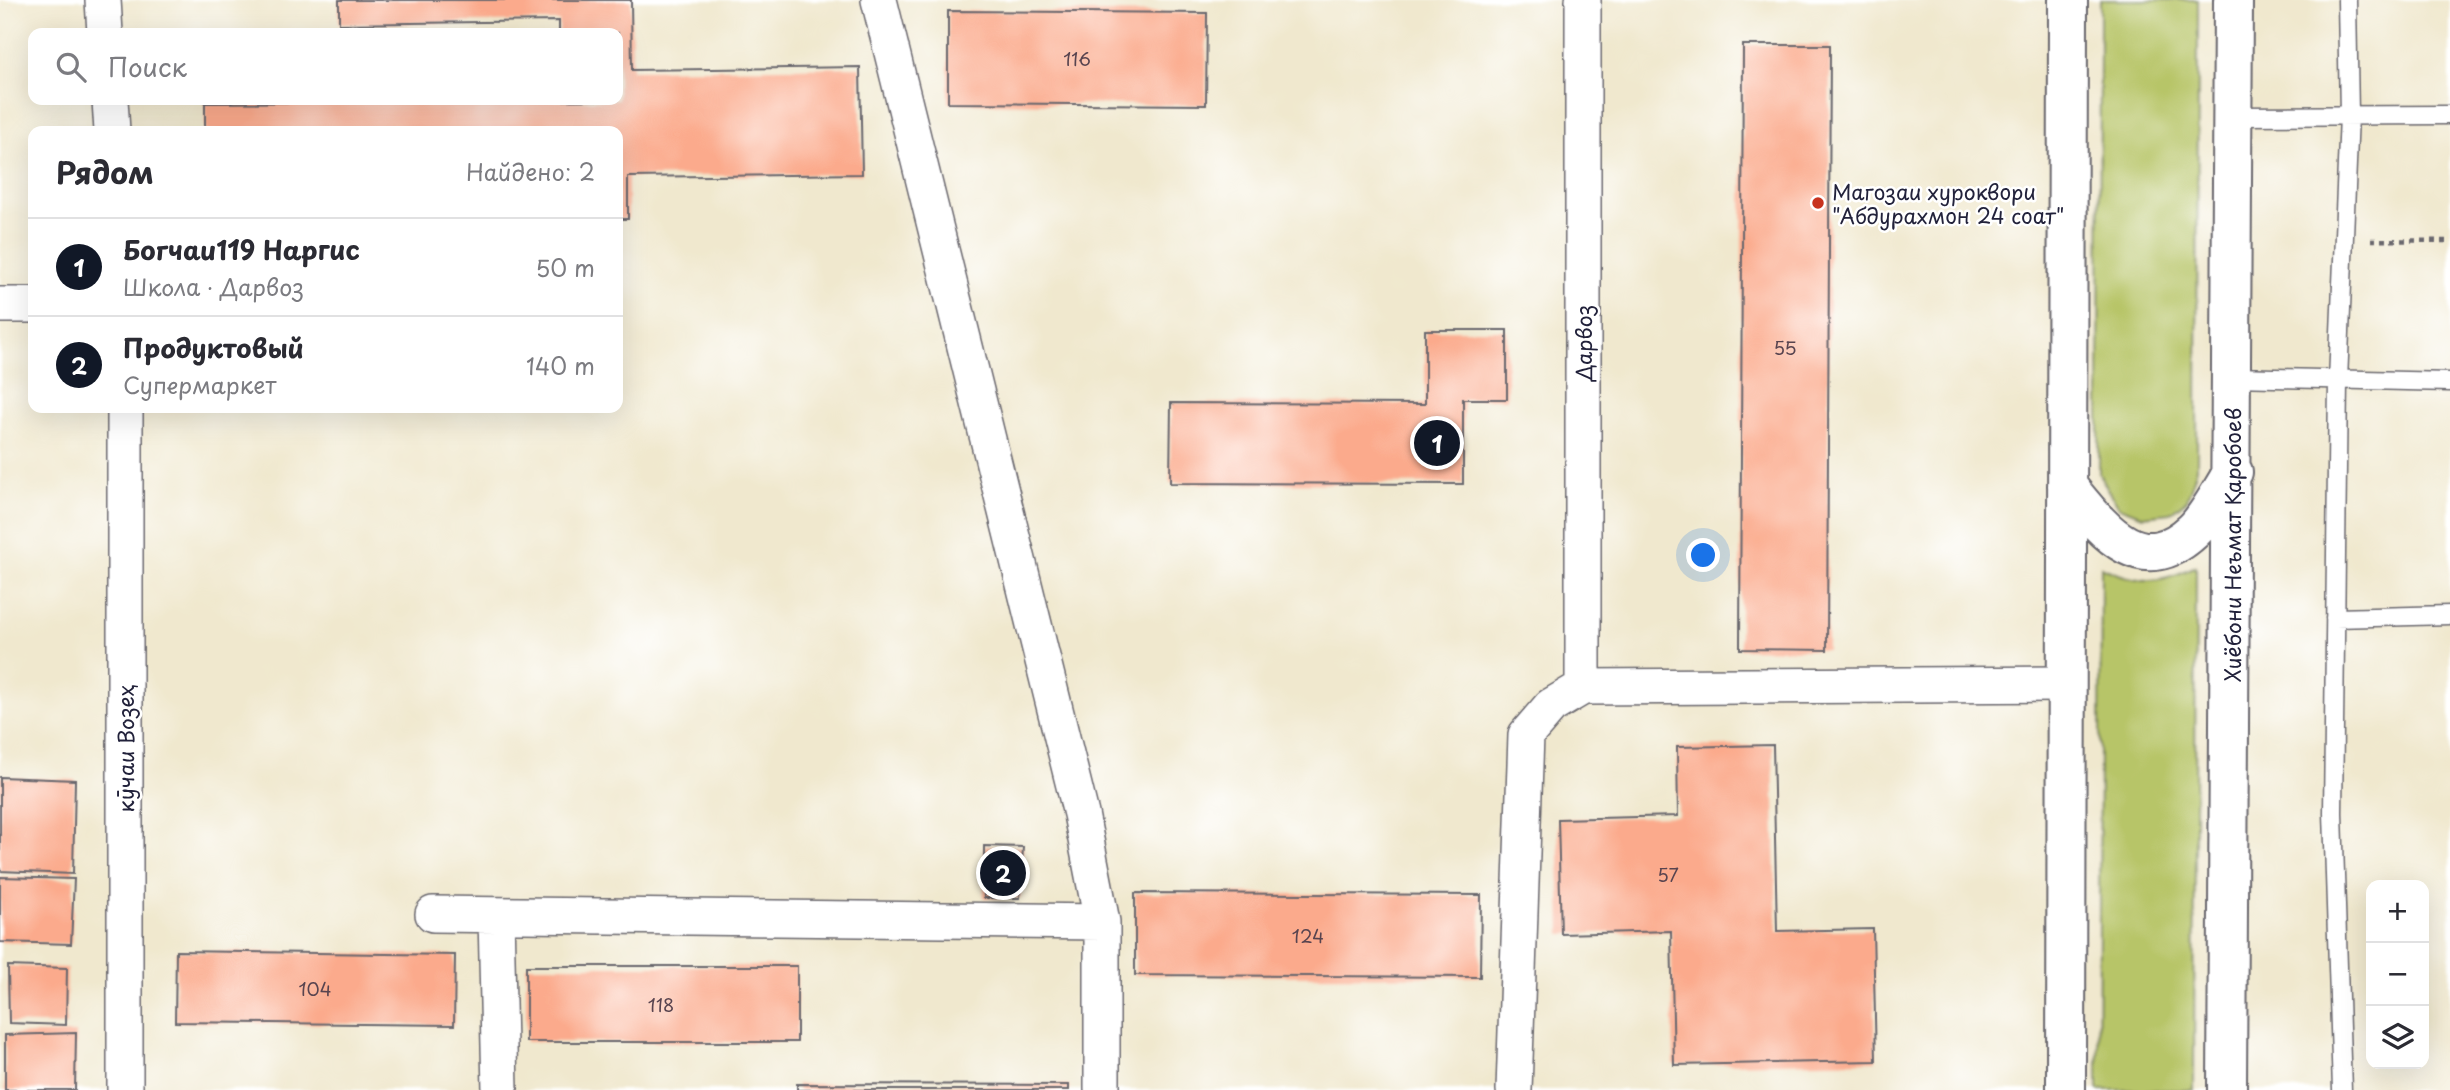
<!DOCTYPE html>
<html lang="ru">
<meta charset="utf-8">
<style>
:root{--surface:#fff;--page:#f2f2f3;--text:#2b2b33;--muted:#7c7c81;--line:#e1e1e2;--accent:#111827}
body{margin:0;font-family:"Playpen Sans",sans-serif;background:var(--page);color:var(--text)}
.controls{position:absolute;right:21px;bottom:21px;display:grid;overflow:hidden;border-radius:14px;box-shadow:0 7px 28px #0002}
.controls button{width:63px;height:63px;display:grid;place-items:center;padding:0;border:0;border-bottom:2px solid var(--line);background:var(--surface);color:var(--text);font:35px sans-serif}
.you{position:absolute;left:1704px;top:556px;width:24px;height:24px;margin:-18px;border:5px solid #fff;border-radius:50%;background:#1a73e8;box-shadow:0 0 0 10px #1a73e833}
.badge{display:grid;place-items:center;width:46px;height:46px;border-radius:50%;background:var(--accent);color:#fff;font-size:23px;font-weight:700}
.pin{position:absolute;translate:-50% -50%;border:4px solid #fff;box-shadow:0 2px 7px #0006}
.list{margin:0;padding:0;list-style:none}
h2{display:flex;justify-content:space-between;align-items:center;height:91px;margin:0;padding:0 28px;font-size:30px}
h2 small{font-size:23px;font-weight:400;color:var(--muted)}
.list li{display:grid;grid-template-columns:46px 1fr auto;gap:21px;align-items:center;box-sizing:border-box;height:98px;padding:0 28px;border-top:2px solid var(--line)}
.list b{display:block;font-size:26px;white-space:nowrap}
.list p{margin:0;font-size:23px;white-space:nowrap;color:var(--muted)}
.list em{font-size:23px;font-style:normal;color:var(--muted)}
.icon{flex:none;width:38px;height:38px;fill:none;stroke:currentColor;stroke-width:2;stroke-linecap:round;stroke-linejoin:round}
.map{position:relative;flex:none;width:2450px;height:1090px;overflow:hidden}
.search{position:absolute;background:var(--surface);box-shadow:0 7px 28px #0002;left:28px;top:28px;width:595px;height:77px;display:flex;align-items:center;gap:18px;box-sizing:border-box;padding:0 24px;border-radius:14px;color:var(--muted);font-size:26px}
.panel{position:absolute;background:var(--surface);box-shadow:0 7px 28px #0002;left:28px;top:126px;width:595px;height:287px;border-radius:14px}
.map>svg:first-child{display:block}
</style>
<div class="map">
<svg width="2450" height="1090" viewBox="0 0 2450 1090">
<rect width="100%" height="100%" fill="#fff"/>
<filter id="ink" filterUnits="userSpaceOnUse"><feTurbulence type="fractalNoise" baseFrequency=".0143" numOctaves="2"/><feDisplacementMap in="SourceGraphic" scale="14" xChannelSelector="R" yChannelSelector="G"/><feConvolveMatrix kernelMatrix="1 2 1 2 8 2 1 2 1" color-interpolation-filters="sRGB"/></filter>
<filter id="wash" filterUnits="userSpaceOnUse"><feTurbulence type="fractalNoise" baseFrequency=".00686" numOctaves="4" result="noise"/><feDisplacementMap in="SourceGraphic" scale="28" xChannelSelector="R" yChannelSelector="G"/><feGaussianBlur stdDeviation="1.57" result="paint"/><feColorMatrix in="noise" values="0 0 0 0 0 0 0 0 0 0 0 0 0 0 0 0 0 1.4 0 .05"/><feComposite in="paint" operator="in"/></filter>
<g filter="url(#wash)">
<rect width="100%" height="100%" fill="#f0e8ce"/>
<path fill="#b7c568" stroke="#6c7452" stroke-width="2" d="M2100,0H2198L2197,468L2187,500L2170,513L2143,516L2119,507L2099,474Z
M2196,566L2194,1090H2098L2101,567C2139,584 2158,585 2196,566Z"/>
<g id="blocks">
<path fill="#fbaa8c" d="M339,0H631L632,70L860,67L862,174L628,177V219H618V131H205V103L618,100V33H559V21L339,24Z
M948,11L1207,13L1206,105L948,103Z
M1743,45H1830L1827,650L1740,649Z
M1425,330H1507V399H1463V484L1170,483L1171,403L1425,404Z
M1773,745L1777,931L1873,929L1876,1061L1674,1065L1671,931L1561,934L1558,819L1678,816L1677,747Z
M0,777L75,780L73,874L0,871Z
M984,846L1023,847L1020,898H984Z
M0,877L74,879L71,944L0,942Z
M1135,893L1481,895L1480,977L1135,975Z
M176,951L455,955L454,1025L175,1022Z
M8,966L67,968L66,1025L9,1023Z
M526,966H797V1042H526Z
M76,1033L75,1090H5V1035Z
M797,1084L1069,1085V1090H797Z"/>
</g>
</g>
<g filter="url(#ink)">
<use href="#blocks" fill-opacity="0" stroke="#6a676e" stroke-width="2"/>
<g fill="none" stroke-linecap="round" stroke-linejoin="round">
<g stroke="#6a676e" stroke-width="21">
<path id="lane" d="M2233,116L2450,115
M2233,377L2450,382
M2335,618L2450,615
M2342,1090L2333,813L2338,381L2349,115L2347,0"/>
</g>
<g stroke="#6a676e" stroke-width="38">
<path id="street" d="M103,0L105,33
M879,0L1081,814L1102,922V1090
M1583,0V687
M110,100L112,131
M0,305H33
M433,914L1102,922
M496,915L500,1090
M125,1090V408
M1514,1090L1526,735L1551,706L1583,687L2067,684"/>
</g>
<g stroke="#6a676e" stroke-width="42">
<path id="highway" d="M2067,486C2101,527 2139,581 2193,531C2209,516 2221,490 2233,472
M2066,1090L2068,0
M2227,1090L2233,0"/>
</g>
<path stroke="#6a676e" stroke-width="4.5" stroke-dasharray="5 5" stroke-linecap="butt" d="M2371,240L2450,241"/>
<use href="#lane" stroke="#fff" stroke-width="18"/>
<use href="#street" stroke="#fff" stroke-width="35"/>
<use href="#highway" stroke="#fff" stroke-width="38"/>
</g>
</g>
<circle fill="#c8321e" stroke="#fff" stroke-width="2.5" cx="1818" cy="203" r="7"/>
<g text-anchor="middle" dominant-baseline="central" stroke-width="5" stroke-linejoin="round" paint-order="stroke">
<g font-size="18" fill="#58444f">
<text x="1077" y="58">116</text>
<text x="1785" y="347">55</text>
<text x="1668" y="874">57</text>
<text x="1308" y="935">124</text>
<text x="315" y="988">104</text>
<text x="661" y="1004">118</text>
</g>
<g font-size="21" fill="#22223b" stroke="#fff" text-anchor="start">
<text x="1832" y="191">Магозаи хуроквори<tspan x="1832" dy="24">"Абдурахмон 24 соат"</tspan></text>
</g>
<g font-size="21" fill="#22223b" stroke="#fff">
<text transform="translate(1583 343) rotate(-90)">Дарвоз</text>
<text transform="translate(2232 545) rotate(-90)">Хиёбони Неъмат Қаробоев</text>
<text transform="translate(125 749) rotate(-90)">кӯчаи Возеҳ</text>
</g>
</g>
</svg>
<div class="controls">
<button>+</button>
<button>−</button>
<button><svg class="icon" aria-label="layers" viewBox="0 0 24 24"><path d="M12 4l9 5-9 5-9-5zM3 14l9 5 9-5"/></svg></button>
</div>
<div class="you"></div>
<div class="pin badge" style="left:1437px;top:443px">1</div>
<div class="pin badge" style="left:1003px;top:873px">2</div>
<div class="search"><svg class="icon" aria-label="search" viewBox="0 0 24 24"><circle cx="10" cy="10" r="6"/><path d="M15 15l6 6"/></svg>Поиск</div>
<section class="panel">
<h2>Рядом<small>Найдено: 2</small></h2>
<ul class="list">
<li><span class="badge">1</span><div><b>Богчаи119 Наргис</b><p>Школа · Дарвоз</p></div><em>50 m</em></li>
<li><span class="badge">2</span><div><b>Продуктовый</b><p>Супермаркет</p></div><em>140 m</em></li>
</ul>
</section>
</div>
